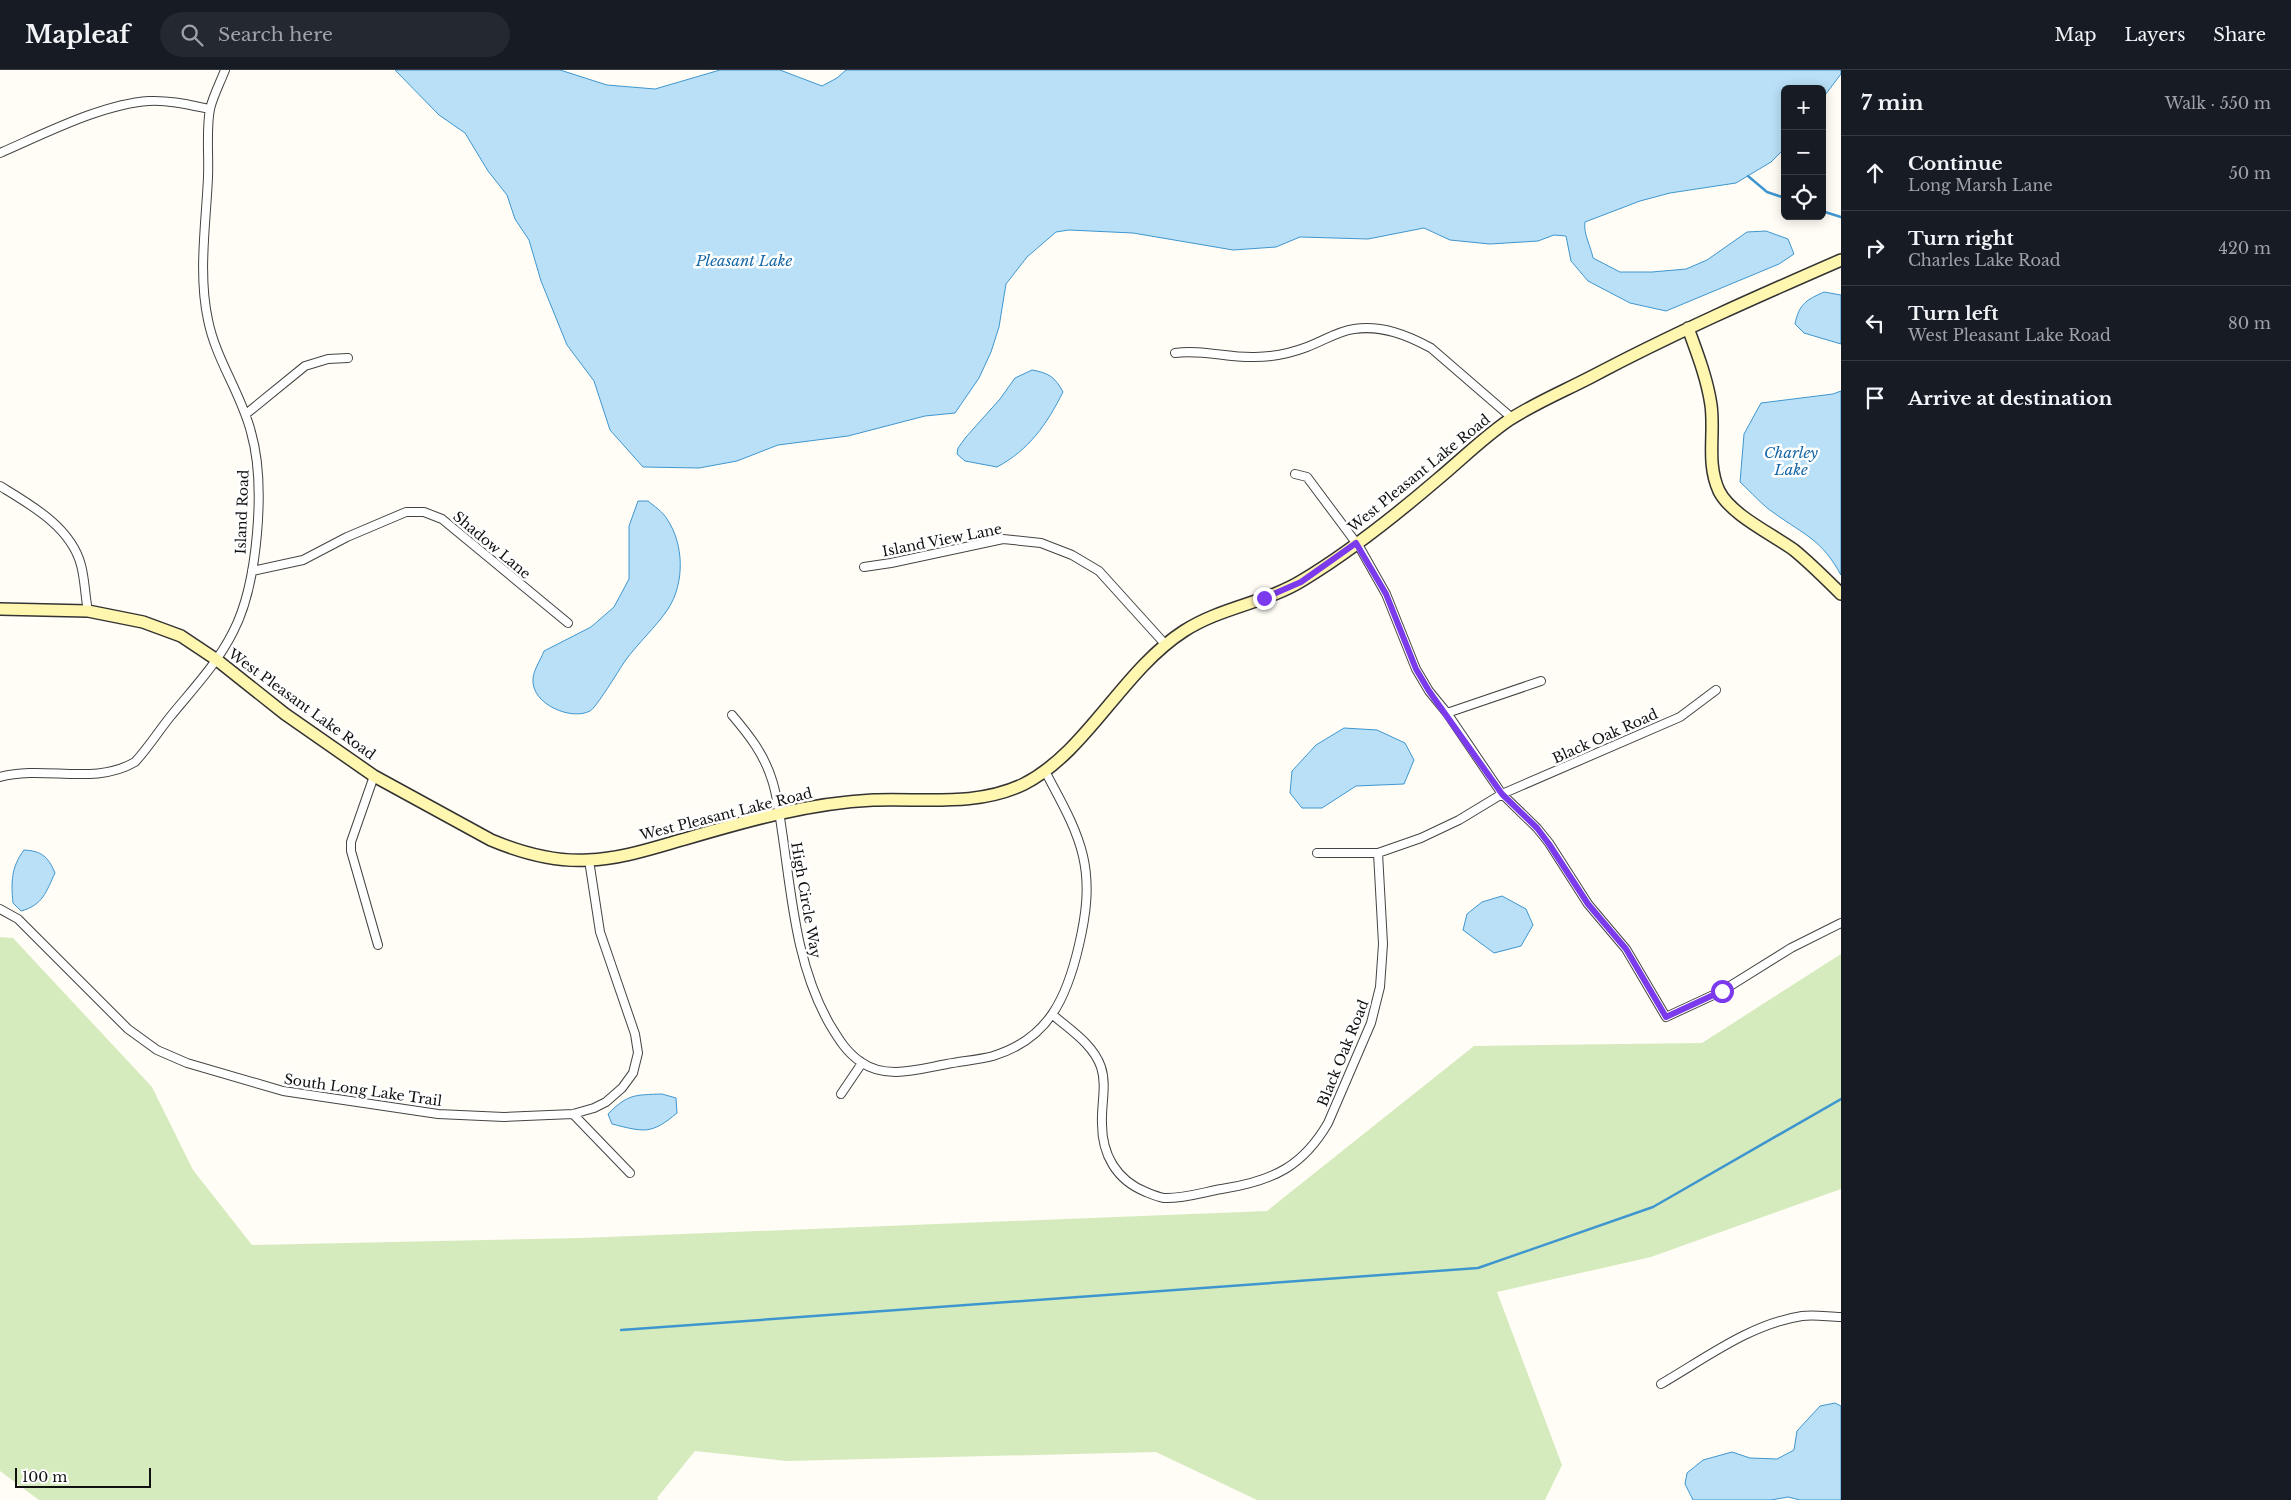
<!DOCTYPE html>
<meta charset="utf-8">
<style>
:root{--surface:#171b24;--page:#242831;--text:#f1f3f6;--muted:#9ea1a6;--line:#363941}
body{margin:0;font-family:"Libre Baskerville",serif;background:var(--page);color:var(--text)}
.controls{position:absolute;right:15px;top:15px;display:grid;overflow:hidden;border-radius:8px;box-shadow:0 2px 12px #0003}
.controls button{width:45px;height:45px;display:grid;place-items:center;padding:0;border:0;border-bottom:1px solid var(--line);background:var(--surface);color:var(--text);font:25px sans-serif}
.scale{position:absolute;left:15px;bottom:12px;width:136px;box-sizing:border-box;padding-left:5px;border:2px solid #111;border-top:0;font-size:14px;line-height:18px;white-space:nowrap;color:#111;-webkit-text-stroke:4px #fff;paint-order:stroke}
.stop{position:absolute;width:15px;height:15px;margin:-11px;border:4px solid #7c3aed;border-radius:50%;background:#fff}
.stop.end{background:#7c3aed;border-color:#fff;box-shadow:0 1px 5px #0008}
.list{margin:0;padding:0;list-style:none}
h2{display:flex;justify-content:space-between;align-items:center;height:65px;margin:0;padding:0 20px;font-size:21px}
h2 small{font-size:16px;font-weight:400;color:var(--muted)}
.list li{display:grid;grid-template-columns:32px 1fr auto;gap:15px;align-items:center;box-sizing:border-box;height:75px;padding:0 20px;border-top:1px solid var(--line)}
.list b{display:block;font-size:19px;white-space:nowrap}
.list p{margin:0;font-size:16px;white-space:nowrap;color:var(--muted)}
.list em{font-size:16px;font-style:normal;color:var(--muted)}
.icon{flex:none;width:28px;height:28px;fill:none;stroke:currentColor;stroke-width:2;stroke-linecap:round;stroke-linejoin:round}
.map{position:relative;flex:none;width:1841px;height:1430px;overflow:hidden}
header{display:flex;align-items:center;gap:30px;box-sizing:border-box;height:70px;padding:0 25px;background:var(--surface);border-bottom:1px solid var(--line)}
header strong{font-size:24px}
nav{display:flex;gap:28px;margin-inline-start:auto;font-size:18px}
.search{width:350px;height:45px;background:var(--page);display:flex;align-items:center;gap:12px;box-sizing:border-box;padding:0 18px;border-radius:28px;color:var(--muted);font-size:19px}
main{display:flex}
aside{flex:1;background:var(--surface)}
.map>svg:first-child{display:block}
</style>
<header>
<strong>Mapleaf</strong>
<div class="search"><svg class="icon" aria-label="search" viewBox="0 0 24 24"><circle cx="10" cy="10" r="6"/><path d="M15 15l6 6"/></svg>Search here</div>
<nav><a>Map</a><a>Layers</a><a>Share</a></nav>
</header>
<main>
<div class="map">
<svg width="1841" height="1430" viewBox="0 0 1841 1430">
<rect width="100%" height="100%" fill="#fffdf5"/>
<path fill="#d5ebbd" d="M0,867L13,868L152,1017L193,1100L252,1175L582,1168L1267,1141L1474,976L1702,973L1841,884V1119L1651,1187L1497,1222L1562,1395L1545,1430H1257L1156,1382L786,1391L695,1381L657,1428L658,1430H39L0,1401Z"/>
<path fill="#b9e0f7" stroke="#3f96cf" d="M395,0H560L607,15L655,19L720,0H780L822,16L837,8L846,0H1841V4L1822,29V19H1785V78L1771,92L1736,113L1670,123L1640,131L1585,152C1583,163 1591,177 1593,188L1620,202H1652L1686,199L1707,190L1747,162L1766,161L1788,169L1794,184L1779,194L1666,241L1630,233L1588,211L1571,191L1566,166L1554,165L1538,171L1490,174L1450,170L1424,158L1368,169L1300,167L1276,177L1233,180L1133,163L1069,160L1056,162L1027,187L1006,214L999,257L991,282L979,308L955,343L925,346L848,366L778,375L737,391L699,398L643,397L610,360L594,311L567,275L541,211L529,170L515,149L507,125L488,101L465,63L439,45Z
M1824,222L1841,225V274L1804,263L1795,254C1799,234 1806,230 1824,222Z
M1032,300C1049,303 1055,307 1063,322C1047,354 1029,380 997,397L965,391L957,384L958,378L966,367L1000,329L1015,308Z
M1841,321V505C1821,469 1806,466 1774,443C1762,435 1751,422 1740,412L1744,364L1761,333L1833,324Z
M638,431H648C654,436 663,442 667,449C684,474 685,513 668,539C656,557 638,573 625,591C619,600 596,638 590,641C571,651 531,634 533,609C533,601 541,589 544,581L591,557L614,537L629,509V456Z
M1344,658L1377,660L1405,673L1414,690L1404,714L1356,716L1322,738H1302L1290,723L1292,701L1316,675Z
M24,780C41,781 48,786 55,803C46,822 43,835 21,841L13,833C11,813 11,797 24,780Z
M1502,826L1526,839L1533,855L1521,876L1494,883L1463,860L1467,844L1482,832Z
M662,1024L676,1028L677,1043C651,1065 644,1062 612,1054L608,1044C628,1024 634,1025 662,1024Z
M1835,1333L1841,1336V1430H1800L1788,1427L1771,1430H1693L1685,1414L1687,1403L1703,1390L1732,1382L1750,1388L1777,1389L1794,1380L1797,1361L1820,1336Z"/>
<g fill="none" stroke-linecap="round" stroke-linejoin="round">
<path stroke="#3f96cf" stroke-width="2.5" d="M1748,106L1767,122L1785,128
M1822,141L1841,147
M621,1260L1478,1198L1653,1137L1841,1029"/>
<g stroke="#444" stroke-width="10">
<path id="street" d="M0,83C44,64 102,34 149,31C170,30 190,35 210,39
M1175,283C1201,279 1228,288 1255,287C1273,287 1291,283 1307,277C1323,271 1338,261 1354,259C1382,255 1407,265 1431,278L1512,348
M246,344L305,296L328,289L348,288
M1295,404L1307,407L1360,478L1386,524L1416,599L1429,621L1447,643L1502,724L1537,758L1549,773L1588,834L1626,879L1666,947L1722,921L1791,878L1841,853
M0,416C31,435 71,457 81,495C85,510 85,526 88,541
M864,497L891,493L1003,469L1041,473L1072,485L1099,501L1165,574
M252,501L303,490L347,467L406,442H424L442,449L568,553
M1447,643L1541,611
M732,645C749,665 764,684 772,710C778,728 780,749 783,768C792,831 797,896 829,953C838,968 846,982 861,992C886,1010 919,999 947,994C962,991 978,990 993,986C1049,969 1067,927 1079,875C1086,845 1090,816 1083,786C1076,756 1059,728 1045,701
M374,706L351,772V781L378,875
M0,707C45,695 94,716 135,692C148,678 158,662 170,647C192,620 217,594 233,562C258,514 266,414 251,362C241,323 216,290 208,250C198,204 206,154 208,107C209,86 206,59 210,39C213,26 220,13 225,0
M1317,783H1378L1421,768L1459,750L1502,724L1680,647L1716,620
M0,839L18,849L128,959L157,980L187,993L283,1021L438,1044L504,1047L573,1044L594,1038L606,1032L622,1018L633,1003L638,983L635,964L600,862L589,790
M1053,945C1070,960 1093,974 1101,997C1107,1015 1101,1035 1102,1054C1102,1084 1116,1110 1146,1122C1151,1124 1158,1127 1164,1128C1184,1129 1207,1121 1227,1118C1274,1110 1303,1096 1328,1053L1371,953L1380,917L1383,874L1378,783
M841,1024L862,993
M573,1044L630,1103
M1661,1314C1706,1288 1750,1254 1802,1246C1815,1244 1829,1247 1841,1247"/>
</g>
<g stroke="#333" stroke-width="14">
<path id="secondary" d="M1688,258C1697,283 1707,308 1711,335C1715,364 1706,393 1719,421C1731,445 1772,464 1794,480C1811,494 1826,509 1841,524
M0,539L88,541L143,552L181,566L217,590L285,644L374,706L491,770C522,783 555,792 588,790C621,789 653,778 685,769C746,751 809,733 873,730C923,728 977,737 1024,714C1087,682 1122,601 1184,561C1221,537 1266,533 1303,510C1351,481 1396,445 1438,409C1462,389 1484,367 1509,350C1535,333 1564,321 1591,307C1672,264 1756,227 1841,190"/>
</g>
<use href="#street" stroke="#fff" stroke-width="8"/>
<use href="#secondary" stroke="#fff6b0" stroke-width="11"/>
</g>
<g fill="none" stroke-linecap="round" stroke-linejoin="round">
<path stroke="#7c3aed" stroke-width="6" d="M1264,528L1301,512L1356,473L1386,524L1416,599L1429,621L1502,724L1537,758L1549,774L1588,834L1626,879L1666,947L1722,921"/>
</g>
<g text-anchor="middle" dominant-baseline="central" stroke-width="5" stroke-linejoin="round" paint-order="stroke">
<g font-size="14" fill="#111" stroke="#fff">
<text transform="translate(1419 403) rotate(-39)">West Pleasant Lake Road</text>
<text transform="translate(242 442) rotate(-88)">Island Road</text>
<text transform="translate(942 470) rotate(-11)">Island View Lane</text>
<text transform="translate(492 475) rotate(40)">Shadow Lane</text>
<text transform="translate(302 634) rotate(36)">West Pleasant Lake Road</text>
<text transform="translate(1605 666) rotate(-24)">Black Oak Road</text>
<text transform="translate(726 744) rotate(-14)">West Pleasant Lake Road</text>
<text transform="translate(806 830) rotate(80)">High Circle Way</text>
<text transform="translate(1343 983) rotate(-68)">Black Oak Road</text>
<text transform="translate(363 1020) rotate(8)">South Long Lake Trail</text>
</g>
<g font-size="15" font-style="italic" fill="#1768a6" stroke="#fff">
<text x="744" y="190">Pleasant Lake</text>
<text x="1791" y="382">Charley<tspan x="1791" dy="17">Lake</tspan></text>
</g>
</g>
</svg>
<div class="controls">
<button>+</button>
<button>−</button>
<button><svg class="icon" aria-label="locate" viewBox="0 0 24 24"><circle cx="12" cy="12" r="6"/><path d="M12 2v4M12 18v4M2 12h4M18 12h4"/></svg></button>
</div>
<div class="scale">100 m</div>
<div class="stop" style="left:1722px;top:921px"></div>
<div class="stop end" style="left:1264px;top:528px"></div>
</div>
<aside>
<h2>7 min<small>Walk · 550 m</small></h2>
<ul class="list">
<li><svg class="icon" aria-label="ahead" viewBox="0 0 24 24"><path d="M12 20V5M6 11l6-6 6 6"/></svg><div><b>Continue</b><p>Long Marsh Lane</p></div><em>50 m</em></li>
<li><svg class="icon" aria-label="right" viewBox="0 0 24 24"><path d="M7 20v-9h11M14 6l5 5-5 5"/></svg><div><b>Turn right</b><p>Charles Lake Road</p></div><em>420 m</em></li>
<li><svg class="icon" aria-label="left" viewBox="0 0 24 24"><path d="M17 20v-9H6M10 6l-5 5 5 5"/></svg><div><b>Turn left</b><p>West Pleasant Lake Road</p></div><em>80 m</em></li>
<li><svg class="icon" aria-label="arrive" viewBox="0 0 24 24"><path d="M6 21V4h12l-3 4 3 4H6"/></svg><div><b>Arrive at destination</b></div></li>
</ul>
</aside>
</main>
